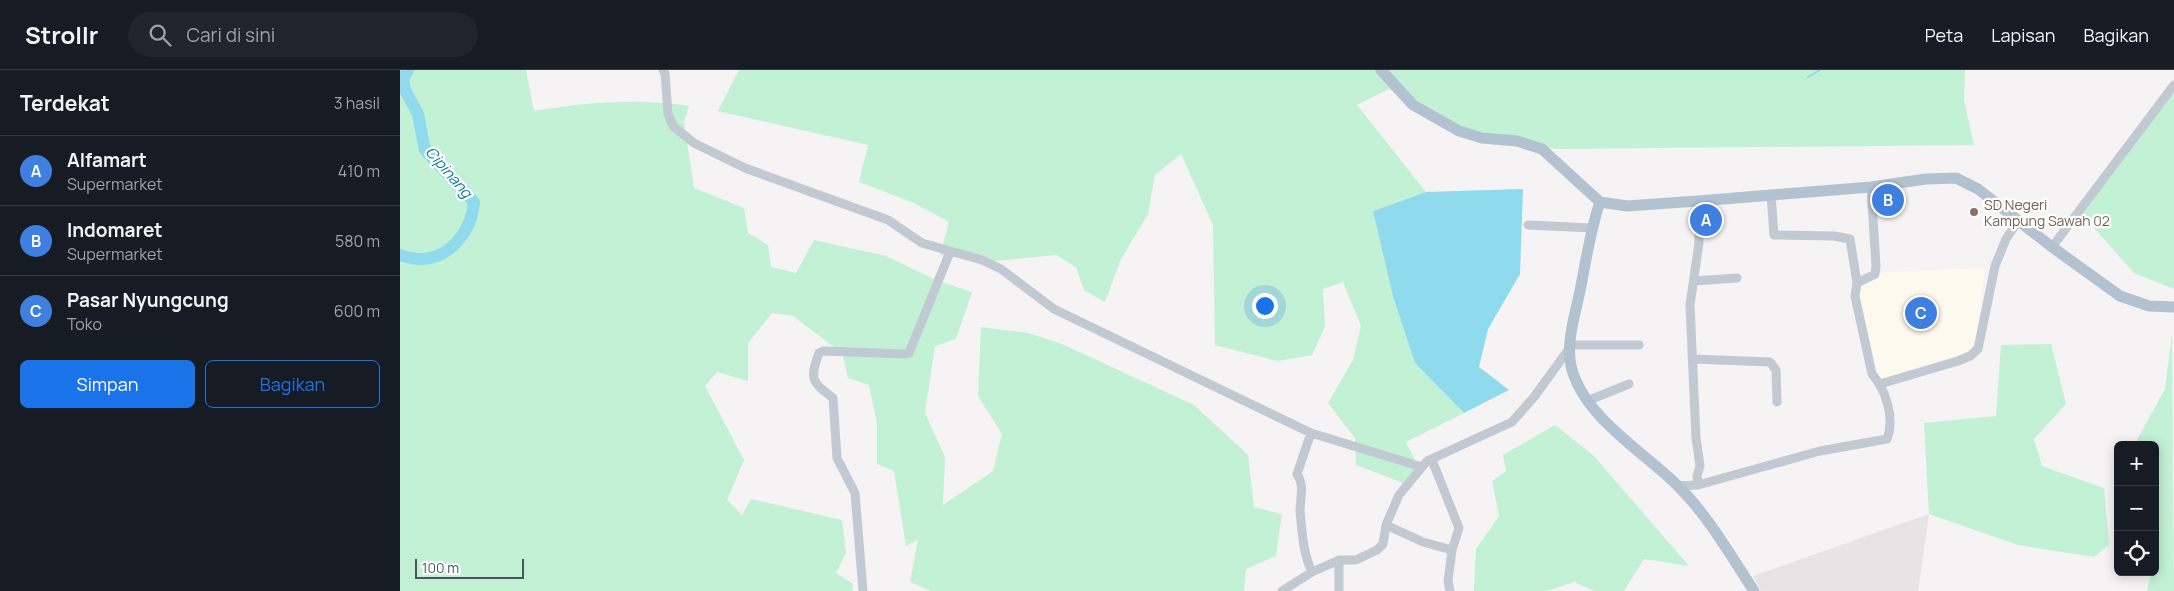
<!DOCTYPE html>
<html lang="id">
<meta charset="utf-8">
<style>
:root{--surface:#171b24;--page:#20242c;--text:#f1f3f6;--muted:#9ea1a6;--line:#363941;--accent:#1a73e8}
body{margin:0;font-family:Manrope,sans-serif;background:var(--page);color:var(--text)}
.controls{position:absolute;right:15px;bottom:15px;display:grid;overflow:hidden;border-radius:8px;box-shadow:0 2px 12px #0003}
.controls button{width:45px;height:45px;display:grid;place-items:center;padding:0;border:0;border-bottom:1px solid var(--line);background:var(--surface);color:var(--text);font:25px sans-serif}
.scale{position:absolute;left:15px;bottom:12px;width:109px;box-sizing:border-box;padding-left:5px;border:2px solid #4a5661;border-top:0;font-size:14px;line-height:18px;white-space:nowrap;color:#4a5661;-webkit-text-stroke:4px #fff;paint-order:stroke}
.you{position:absolute;left:864px;top:235px;width:18px;height:18px;margin:-12px;border:4px solid #fff;border-radius:50%;background:#1a73e8;box-shadow:0 0 0 8px #1a73e833}
.badge{display:grid;place-items:center;width:32px;height:32px;border-radius:50%;background:var(--accent);color:#fff;font-size:16px;font-weight:700}
.pin{position:absolute;translate:-50% -50%;border:2px solid #fff;box-shadow:0 1px 5px #0006}
.list{margin:0;padding:0;list-style:none}
h2{display:flex;justify-content:space-between;align-items:center;height:65px;margin:0;padding:0 20px;font-size:21px}
h2 small{font-size:16px;font-weight:400;color:var(--muted)}
.list li{display:grid;grid-template-columns:32px 1fr auto;gap:15px;align-items:center;box-sizing:border-box;height:70px;padding:0 20px;border-top:1px solid var(--line)}
.list b{display:block;font-size:19px;white-space:nowrap}
.list p{margin:0;font-size:16px;white-space:nowrap;color:var(--muted)}
.list em{font-size:16px;font-style:normal;color:var(--muted)}
.actions{display:flex;gap:10px;padding:15px 20px}
.actions a{flex:1;padding:11px 0;border:1px solid var(--accent);border-radius:8px;text-align:center;font-size:18px;color:var(--accent)}
.actions .main{background:var(--accent);color:#fff}
.icon{flex:none;width:28px;height:28px;fill:none;stroke:currentColor;stroke-width:2;stroke-linecap:round;stroke-linejoin:round}
.map{position:relative;flex:none;width:1774px;height:521px;overflow:hidden}
header{display:flex;align-items:center;gap:30px;box-sizing:border-box;height:70px;padding:0 25px;background:var(--surface);border-bottom:1px solid var(--line)}
header strong{font-size:24px}
nav{display:flex;gap:28px;margin-inline-start:auto;font-size:18px}
.search{width:350px;height:45px;background:var(--page);display:flex;align-items:center;gap:12px;box-sizing:border-box;padding:0 18px;border-radius:28px;color:var(--muted);font-size:19px}
main{display:flex}
aside{flex:1;background:var(--surface)}
.map>svg:first-child{display:block}
</style>
<header>
<strong>Strollr</strong>
<div class="search"><svg class="icon" aria-label="search" viewBox="0 0 24 24"><circle cx="10" cy="10" r="6"/><path d="M15 15l6 6"/></svg>Cari di sini</div>
<nav><a>Peta</a><a>Lapisan</a><a>Bagikan</a></nav>
</header>
<main>
<aside>
<h2>Terdekat<small>3 hasil</small></h2>
<ul class="list">
<li><span class="badge" style="background:#3f7fe0">A</span><div><b>Alfamart</b><p>Supermarket</p></div><em>410 m</em></li>
<li><span class="badge" style="background:#3f7fe0">B</span><div><b>Indomaret</b><p>Supermarket</p></div><em>580 m</em></li>
<li><span class="badge" style="background:#3f7fe0">C</span><div><b>Pasar Nyungcung</b><p>Toko</p></div><em>600 m</em></li>
</ul>
<div class="actions"><a class="main">Simpan</a><a>Bagikan</a></div>
</aside>
<div class="map">
<svg width="1774" height="521" viewBox="0 0 1774 521">
<rect width="100%" height="100%" fill="#f5f3f3"/>
<path fill="#fdf9ef" d="M1585,198L1576,269L1569,282L1477,310L1465,269L1458,218L1483,202Z"/>
<path fill="#e6e4e5" d="M1529,444L1518,521H1361L1353,506Z"/>
<path fill="#c3f1d5" d="M0,0H126L134,41C185,32 238,28 289,36L284,52L294,118L344,138L348,163L368,175L371,197L396,203L414,170L486,186L538,211L572,222L556,269L535,276L525,343L545,387L543,435L593,401L602,364L578,326L581,257L628,263L662,274L794,335L848,385L854,437L882,444L876,486L846,499L844,521H531L510,512L518,469L506,476L494,401L477,394V353L469,315L448,308L442,283L393,246L372,243L348,273V311L317,302L305,316L344,390L327,430L342,445L351,429L442,450L446,483L436,503L453,514L452,521H0Z
M339,0H1565L1564,30L1574,75L1156,79L1091,70L1042,55L989,19L957,35L1026,122L973,141L1015,293L1064,343L1006,372L1019,398L1006,414L956,395L955,368L928,333L953,290L961,256L943,212L923,219L925,257L912,285L878,291L815,275L813,155L781,84L755,105L748,144L721,189L705,232L684,220L676,197L656,185L586,192L540,185L549,152L514,133L459,112L468,75L318,41Z
M1774,15V219L1734,203L1679,141Z
M1772,263L1774,521H1747L1751,502H1755V375H1737L1738,368L1765,319Z
M1651,274L1666,334L1634,369L1642,396L1704,418L1709,475L1694,487L1618,475L1529,444L1524,353L1596,346L1601,275Z
M1155,355L1193,385L1289,496L1244,489L1224,521H1194L1174,512L1147,521H1074L1076,479L1099,446L1092,411L1106,401L1103,385Z"/>
<path fill="#90daee" d="M1123,119L1120,204L1088,259L1079,297L1109,320L1064,343L1015,293L993,226L973,141L1026,122Z"/>
<g fill="none" stroke-linecap="round" stroke-linejoin="round">
<path stroke="#90daee" stroke-width="2" d="M1408,7L1420,0"/>
<path stroke="#90daee" stroke-width="12" d="M0,185C7,187 16,190 23,189C52,187 72,159 74,132L25,80L18,44L5,20L3,9L8,0"/>
<path stroke="#c1cad2" stroke-width="9" d="M263,0L265,3L268,44L273,56L294,73L345,98L488,150L522,173L582,190L601,199L654,239L911,363L1022,397
M1371,125L1374,165L1434,166L1450,169L1457,213
M1128,155L1192,158
M1652,177L1774,15
M1294,211L1337,208
M1169,275H1239
M1293,289L1370,292L1376,300L1377,332
M1480,314L1558,291L1570,286L1578,279L1595,196L1606,169L1618,151
M1187,331L1229,314
M911,363L897,404C905,416 900,428 900,441C902,461 903,484 912,502
M1032,390L1059,458L1052,480L1048,511L1050,521
M1298,415L1297,406L1300,396L1296,368L1290,235L1299,173L1298,131
M1278,416L1298,415L1420,381L1487,369C1495,348 1486,320 1472,304L1455,226L1457,213L1475,204L1476,196L1471,117
M986,455L1023,472L1052,480
M939,490V521
M463,521L455,423L437,388L433,328C412,312 409,310 419,283L423,281L505,284L509,283L550,182
M882,521L912,502L939,490H956L977,480L983,474L986,455L999,425L1027,391L1112,352L1134,327L1169,279"/>
<path stroke="#b3c2d1" stroke-width="11" d="M981,0L1013,35L1059,61L1082,68L1117,71L1142,79L1200,132
M1200,132L1227,136L1298,131L1471,117L1526,109L1556,108L1578,119L1652,177L1720,226L1749,236L1774,237
M1200,132C1190,161 1186,191 1180,221C1175,245 1166,272 1171,296C1183,347 1243,381 1278,416C1309,447 1331,486 1354,521"/>
</g>
<circle fill="#8d6e63" stroke="#fff" stroke-width="2" cx="1574" cy="142" r="5"/>
<g text-anchor="middle" dominant-baseline="central" stroke-width="4.5" stroke-linejoin="round" paint-order="stroke">
<g font-size="14" fill="#785e54" stroke="#fff" text-anchor="start">
<text x="1584" y="134">SD Negeri<tspan x="1584" dy="16">Kampung Sawah 02</tspan></text>
</g>
<g font-size="15" font-style="italic" fill="#0c7c9b" stroke="#fff">
<text transform="translate(49 102) rotate(49)">Cipinang</text>
</g>
</g>
</svg>
<div class="controls">
<button>+</button>
<button>−</button>
<button><svg class="icon" aria-label="locate" viewBox="0 0 24 24"><circle cx="12" cy="12" r="6"/><path d="M12 2v4M12 18v4M2 12h4M18 12h4"/></svg></button>
</div>
<div class="scale">100 m</div>
<div class="you"></div>
<div class="pin badge" style="left:1306px;top:150px;background:#3f7fe0">A</div>
<div class="pin badge" style="left:1488px;top:130px;background:#3f7fe0">B</div>
<div class="pin badge" style="left:1521px;top:243px;background:#3f7fe0">C</div>
</div>
</main>
